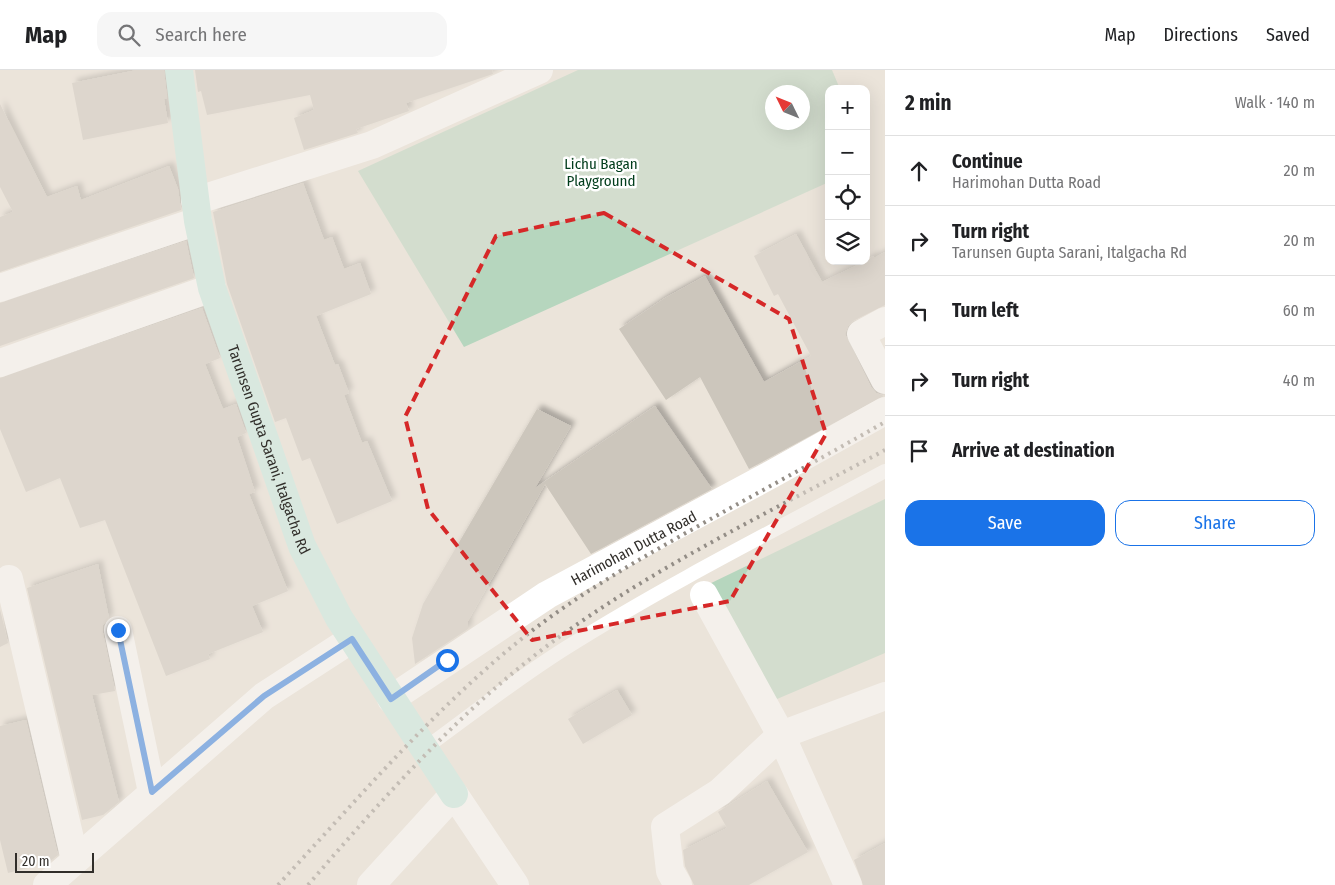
<!DOCTYPE html>
<meta charset="utf-8">
<style>
:root{--surface:#fff;--page:#f6f6f6;--text:#202124;--muted:#757577;--line:#e0e0e0;--accent:#1a73e8}
body{margin:0;font-family:"Fira Sans Condensed",sans-serif;background:var(--page);color:var(--text)}
.controls{position:absolute;right:15px;top:15px;display:grid;overflow:hidden;border-radius:10px;box-shadow:0 5px 20px #0002}
.controls button{width:45px;height:45px;display:grid;place-items:center;padding:0;border:0;border-bottom:1px solid var(--line);background:var(--surface);color:var(--text);font:25px sans-serif}
.compass{position:absolute;left:765px;top:15px;width:45px;height:45px;border-radius:50%;background:var(--surface);box-shadow:0 5px 20px #0002;rotate:313deg}
.scale{position:absolute;left:15px;bottom:12px;width:79px;box-sizing:border-box;padding-left:5px;border:2px solid #312e2a;border-top:0;font-size:14px;line-height:18px;white-space:nowrap;color:#312e2a;-webkit-text-stroke:4px #fff;paint-order:stroke}
.stop{position:absolute;width:15px;height:15px;margin:-11px;border:4px solid #1a73e8;border-radius:50%;background:#fff}
.stop.end{background:#1a73e8;border-color:#fff;box-shadow:0 1px 5px #0008}
.list{margin:0;padding:0;list-style:none}
h2{display:flex;justify-content:space-between;align-items:center;height:65px;margin:0;padding:0 20px;font-size:21px}
h2 small{font-size:16px;font-weight:400;color:var(--muted)}
.list li{display:grid;grid-template-columns:32px 1fr auto;gap:15px;align-items:center;box-sizing:border-box;height:70px;padding:0 20px;border-top:1px solid var(--line)}
.list b{display:block;font-size:19px;white-space:nowrap}
.list p{margin:0;font-size:16px;white-space:nowrap;color:var(--muted)}
.list em{font-size:16px;font-style:normal;color:var(--muted)}
.actions{display:flex;gap:10px;padding:15px 20px}
.actions a{flex:1;padding:11px 0;border:1px solid var(--accent);border-radius:15px;text-align:center;font-size:18px;color:var(--accent)}
.actions .main{background:var(--accent);color:#fff}
.icon{flex:none;width:28px;height:28px;fill:none;stroke:currentColor;stroke-width:2;stroke-linecap:round;stroke-linejoin:round}
.map{position:relative;flex:none;width:885px;height:815px;overflow:hidden}
header{display:flex;align-items:center;gap:30px;box-sizing:border-box;height:70px;padding:0 25px;background:var(--surface);border-bottom:1px solid var(--line)}
header strong{font-size:24px}
nav{display:flex;gap:28px;margin-inline-start:auto;font-size:18px}
.search{width:350px;height:45px;background:var(--page);display:flex;align-items:center;gap:12px;box-sizing:border-box;padding:0 18px;border-radius:15px;color:var(--muted);font-size:19px}
main{display:flex}
aside{flex:1;background:var(--surface)}
.map>svg:first-child{display:block}
</style>
<header>
<strong>Map</strong>
<div class="search"><svg class="icon" aria-label="search" viewBox="0 0 24 24"><circle cx="10" cy="10" r="6"/><path d="M15 15l6 6"/></svg>Search here</div>
<nav><a>Map</a><a>Directions</a><a>Saved</a></nav>
</header>
<main>
<div class="map">
<svg width="885" height="815" viewBox="0 0 885 815">
<defs>
<filter id="shadow"><feDropShadow dx="4.5" dy="-4.5" stdDeviation="2.5" flood-color="#0004"/></filter>
</defs>
<rect width="100%" height="100%" fill="#ebe4da"/>
<path fill="#b6d6be" fill-rule="evenodd" d="M578,0H832L840,19H829V112L464,277L358,101ZM772,22H802V52H772Z
M885,429V583L770,632L705,516Z"/>
<path fill="#ccc6bc" filter="url(#shadow)" d="M137,0H164L167,28L164,29L168,53L83,70L72,13Z
M195,0H492L493,4L406,33L409,41L356,59L358,63L304,80L294,48L314,40L310,25L207,45L201,21L198,22Z
M0,34L47,127L77,116L81,130L169,96L178,119L181,140L0,202V147L13,142L0,117Z
M303,113L324,170L332,167L344,199L360,193L371,224L316,246L335,295L338,294L349,323L344,325L362,373L367,371L392,431L337,454L310,388L302,391L286,348L275,352L227,214L213,142Z
M796,164L822,212L866,191L873,186L874,188L885,182V235L853,251L848,256L845,264L871,317L876,323L884,326L749,399L700,307L666,330L619,259L665,228L705,206L764,312L811,286L778,224L774,226L754,186Z
M186,171L194,208L0,276V233Z
M202,238L220,288L205,294L223,339L236,334L246,363L237,367L255,422L249,424L288,521L252,536L263,562L208,584L210,589L166,606L105,450L80,458L60,408L26,422L0,359V308Z
M655,336L712,419L591,484L545,414L468,551V559L415,594L412,568L423,534L537,339L571,356L535,418Z
M98,494L109,548L103,555V563L115,621L92,625L119,732L103,745L82,750L27,518Z
M0,539L8,573L0,577Z
M617,620L632,645L583,674L568,649Z
M26,650L58,785L48,793L8,803L0,770V656Z
M767,711L808,782L749,815H694L685,796L683,780L727,758L718,742Z
M885,773V815H863L854,790Z"/>
<g fill="none" stroke-linecap="round" stroke-linejoin="round">
<path stroke="#fff" stroke-width="14" d="M424,679C472,644 519,607 569,576C671,512 779,458 885,401"/>
<g stroke="#fff" stroke-width="28">
<path d="M195,131L372,75L539,0"/>
<path d="M0,218L198,151"/>
<path d="M885,251L861,264L885,310"/>
<path d="M0,293L212,218"/>
<path d="M9,509L75,790"/>
<path d="M704,525L781,665L848,815"/>
<path d="M118,560L152,722"/>
<path id="s1" d="M391,629L547,525L772,404L885,341"/>
<path d="M47,815L264,626L352,569"/>
<path d="M371,815L454,724L515,815"/>
<path d="M678,815L670,801L665,757L720,722L781,665L885,626"/>
</g>
<path stroke="#c4ede4" stroke-width="28" id="s2" d="M179,0L198,151L212,218L302,476L339,548L454,724"/>
<path stroke="#938d86" stroke-width="4" stroke-dasharray="2.5 5" stroke-linecap="butt" d="M278,815C358,729 437,635 529,563C587,518 652,482 716,446C772,415 829,384 885,352
M308,815C379,733 453,648 539,582C645,501 768,443 885,380"/>
</g>
<g fill="none" stroke-linecap="round" stroke-linejoin="round">
<path stroke="#1a73e8" stroke-width="6" d="M118,560L152,722L264,626L352,569L391,629L447,590"/>
</g>
<path d="M0 0H885V815H0ZM604,143L789,249L826,364L730,531L532,570L428,439L405,347L496,166Z" fill="#ebe4da" fill-opacity=".55" fill-rule="evenodd"/>
<path fill="none" stroke="#d62828" stroke-width="4" stroke-dasharray="10 6" stroke-linejoin="round" d="M604,143L789,249L826,364L730,531L532,570L428,439L405,347L496,166Z"/>
<g text-anchor="middle" dominant-baseline="central" stroke-width="5" stroke-linejoin="round" paint-order="stroke">
<g font-size="15" fill="#003c1b" stroke="#fff">
<text x="601" y="94">Lichu Bagan<tspan x="601" dy="17">Playground</tspan></text>
</g>
<g font-size="15" fill="#312e2a" stroke="#fff">
<text stroke="none"><textPath href="#s2" startOffset="392">Tarunsen Gupta Sarani, Italgacha Rd</textPath></text>
<text stroke="none"><textPath href="#s1" startOffset="286">Harimohan Dutta Road</textPath></text>
</g>
</g>
</svg>
<div class="controls">
<button>+</button>
<button>−</button>
<button><svg class="icon" aria-label="locate" viewBox="0 0 24 24"><circle cx="12" cy="12" r="6"/><path d="M12 2v4M12 18v4M2 12h4M18 12h4"/></svg></button>
<button><svg class="icon" aria-label="layers" viewBox="0 0 24 24"><path d="M12 4l9 5-9 5-9-5zM3 14l9 5 9-5"/></svg></button>
</div>
<svg class="compass" viewBox="-18 -18 36 36"><path d="M0-13l5 13h-10z" fill="#e53935"/><path d="M0 13l5-13h-10z" fill="#757577"/></svg>
<div class="scale">20 m</div>
<div class="stop" style="left:447px;top:590px"></div>
<div class="stop end" style="left:118px;top:560px"></div>
</div>
<aside>
<h2>2 min<small>Walk · 140 m</small></h2>
<ul class="list">
<li><svg class="icon" aria-label="ahead" viewBox="0 0 24 24"><path d="M12 20V5M6 11l6-6 6 6"/></svg><div><b>Continue</b><p>Harimohan Dutta Road</p></div><em>20 m</em></li>
<li><svg class="icon" aria-label="right" viewBox="0 0 24 24"><path d="M7 20v-9h11M14 6l5 5-5 5"/></svg><div><b>Turn right</b><p>Tarunsen Gupta Sarani, Italgacha Rd</p></div><em>20 m</em></li>
<li><svg class="icon" aria-label="left" viewBox="0 0 24 24"><path d="M17 20v-9H6M10 6l-5 5 5 5"/></svg><div><b>Turn left</b></div><em>60 m</em></li>
<li><svg class="icon" aria-label="right" viewBox="0 0 24 24"><path d="M7 20v-9h11M14 6l5 5-5 5"/></svg><div><b>Turn right</b></div><em>40 m</em></li>
<li><svg class="icon" aria-label="arrive" viewBox="0 0 24 24"><path d="M6 21V4h12l-3 4 3 4H6"/></svg><div><b>Arrive at destination</b></div></li>
</ul>
<div class="actions"><a class="main">Save</a><a>Share</a></div>
</aside>
</main>
